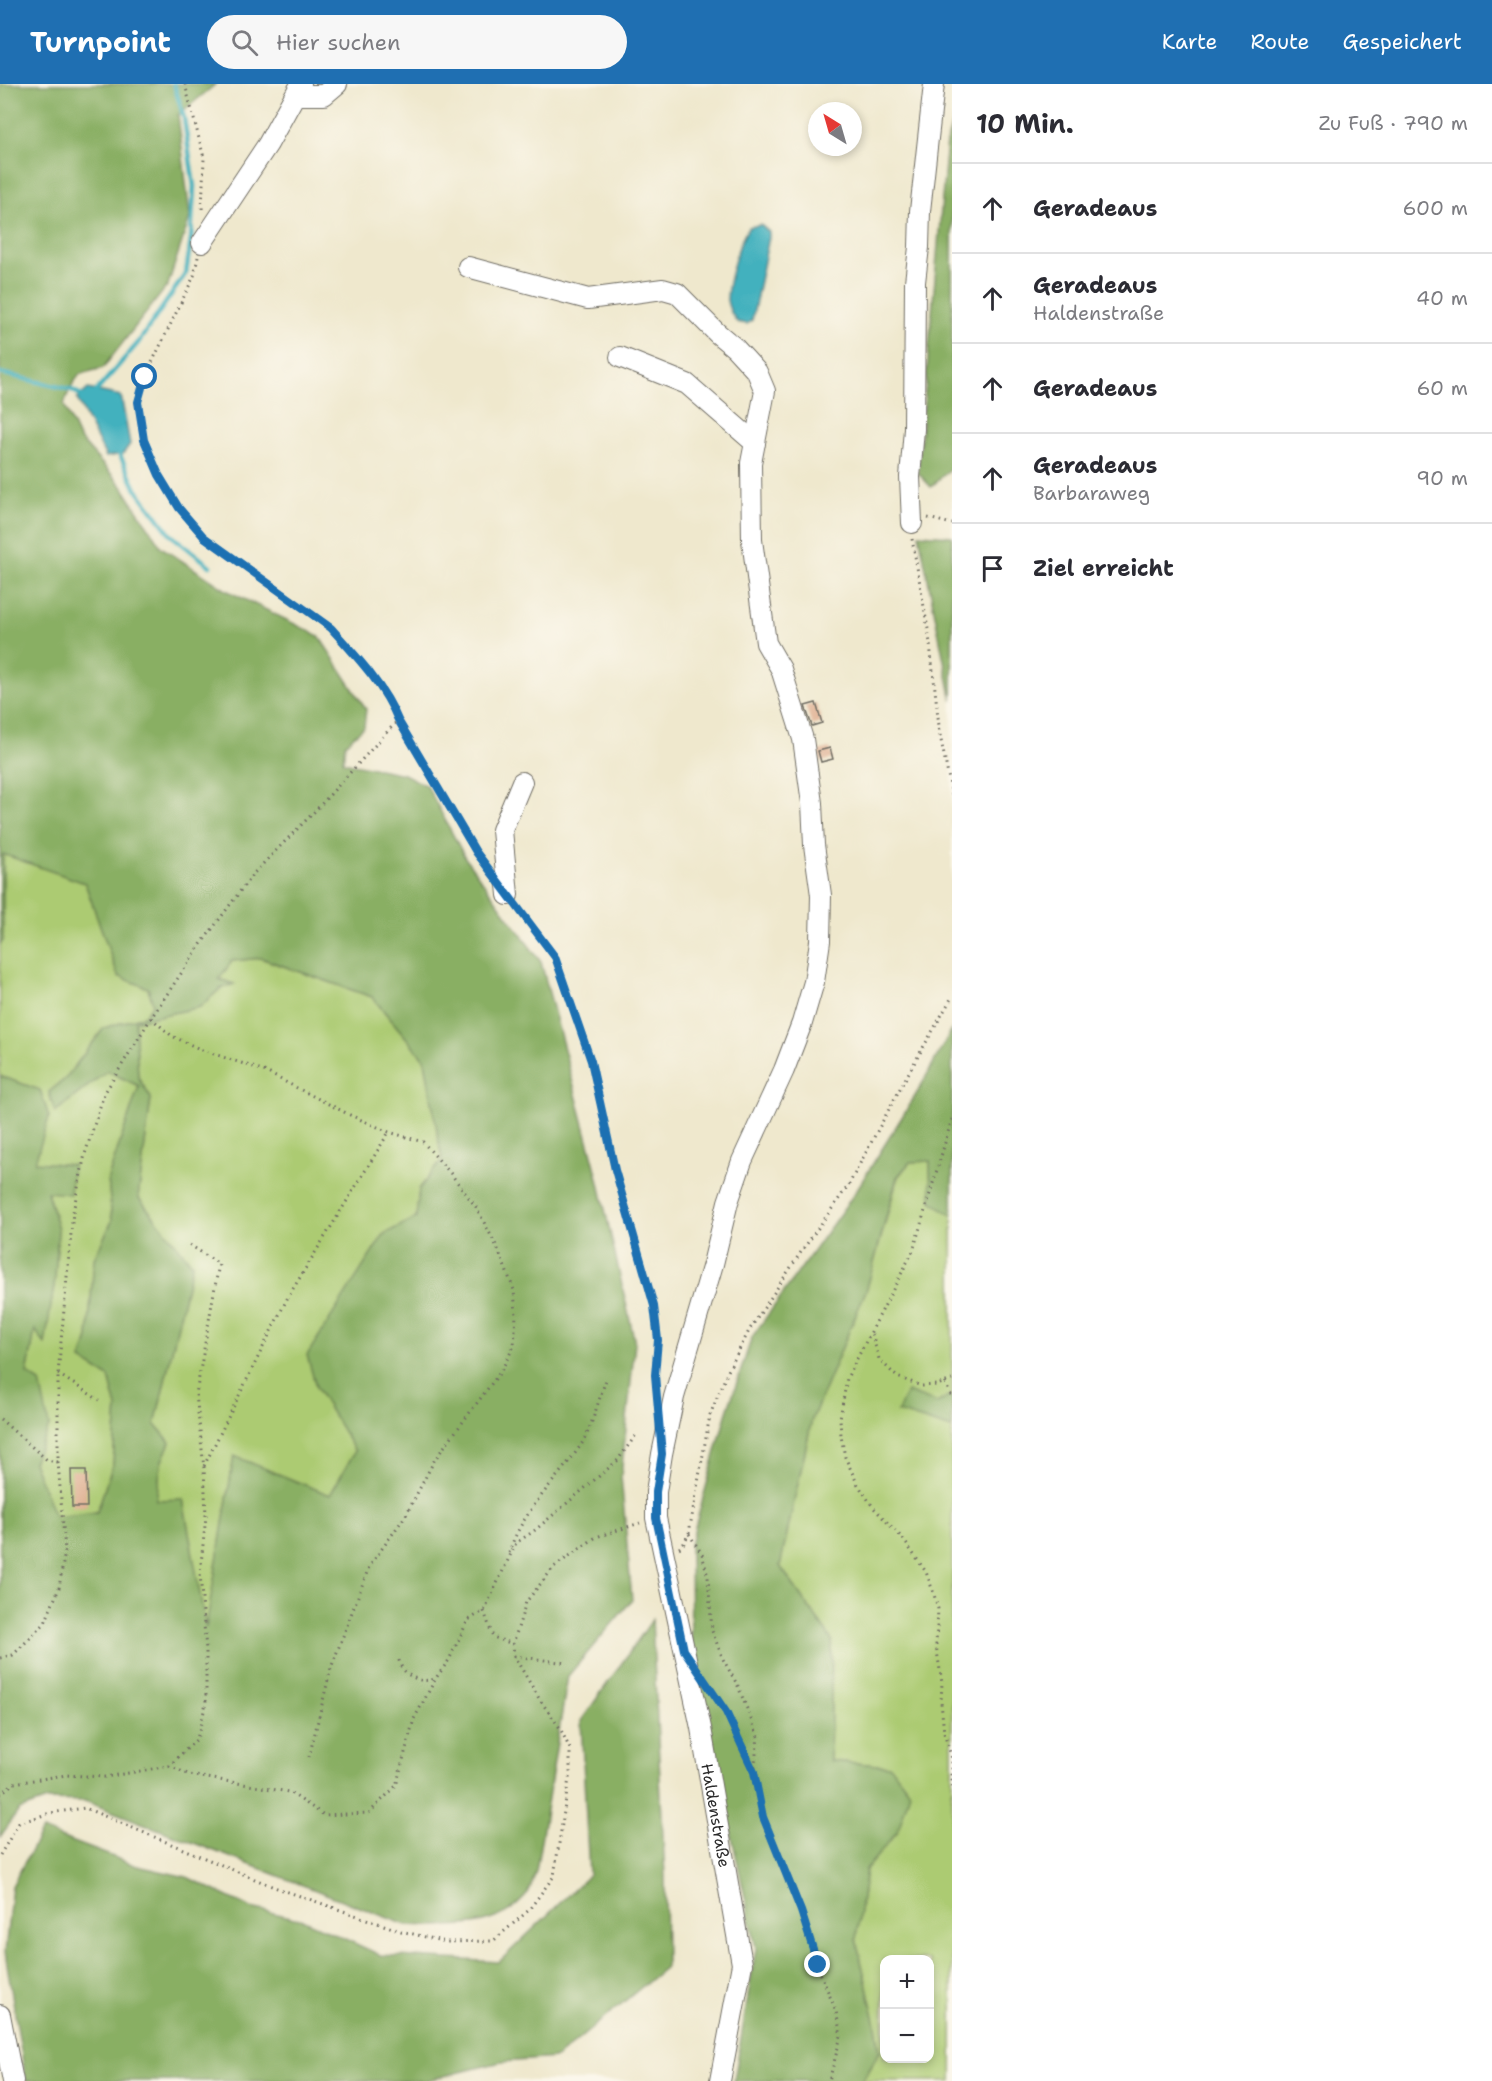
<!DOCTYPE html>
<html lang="de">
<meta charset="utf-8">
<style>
:root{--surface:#fff;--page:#f7f7f7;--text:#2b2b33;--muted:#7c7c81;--line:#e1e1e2;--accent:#1f6fb2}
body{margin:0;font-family:"Shantell Sans",sans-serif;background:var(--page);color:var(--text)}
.controls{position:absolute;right:18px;bottom:18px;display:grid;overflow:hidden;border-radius:12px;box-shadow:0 3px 9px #0003}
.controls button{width:54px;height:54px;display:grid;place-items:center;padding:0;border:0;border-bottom:2px solid var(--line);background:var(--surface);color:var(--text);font:30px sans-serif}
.compass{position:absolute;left:808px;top:18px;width:54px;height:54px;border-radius:50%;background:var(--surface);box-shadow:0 3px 9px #0003;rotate:323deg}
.stop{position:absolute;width:18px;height:18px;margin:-14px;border:4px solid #1f6fb2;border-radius:50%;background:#fff}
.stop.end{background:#1f6fb2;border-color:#fff;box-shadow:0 2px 6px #0008}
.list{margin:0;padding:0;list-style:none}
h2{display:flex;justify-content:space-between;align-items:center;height:78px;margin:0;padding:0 24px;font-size:26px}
h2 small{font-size:20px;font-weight:400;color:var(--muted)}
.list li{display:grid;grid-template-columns:39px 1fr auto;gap:18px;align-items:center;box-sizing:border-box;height:90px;padding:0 24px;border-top:2px solid var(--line)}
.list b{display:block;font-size:22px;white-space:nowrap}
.list p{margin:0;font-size:20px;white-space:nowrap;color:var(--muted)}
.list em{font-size:20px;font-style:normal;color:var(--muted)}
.icon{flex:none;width:33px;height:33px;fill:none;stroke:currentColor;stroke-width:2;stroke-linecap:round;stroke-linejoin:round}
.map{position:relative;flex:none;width:952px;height:1997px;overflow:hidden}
header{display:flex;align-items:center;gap:36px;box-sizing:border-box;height:84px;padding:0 30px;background:var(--accent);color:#fff}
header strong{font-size:28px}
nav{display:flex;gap:33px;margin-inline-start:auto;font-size:21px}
.search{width:420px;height:54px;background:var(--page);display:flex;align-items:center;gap:15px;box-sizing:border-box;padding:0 21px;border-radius:33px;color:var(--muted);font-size:22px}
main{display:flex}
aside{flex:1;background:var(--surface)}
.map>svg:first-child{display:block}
</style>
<header>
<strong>Turnpoint</strong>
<div class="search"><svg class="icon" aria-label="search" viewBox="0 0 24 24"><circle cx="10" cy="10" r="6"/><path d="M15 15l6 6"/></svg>Hier suchen</div>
<nav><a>Karte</a><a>Route</a><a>Gespeichert</a></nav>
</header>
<main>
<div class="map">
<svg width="952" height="1997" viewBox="0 0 952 1997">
<rect width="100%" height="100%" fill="#fbf7ec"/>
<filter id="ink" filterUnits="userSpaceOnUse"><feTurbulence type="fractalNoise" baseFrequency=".0167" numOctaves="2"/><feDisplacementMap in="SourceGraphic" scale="12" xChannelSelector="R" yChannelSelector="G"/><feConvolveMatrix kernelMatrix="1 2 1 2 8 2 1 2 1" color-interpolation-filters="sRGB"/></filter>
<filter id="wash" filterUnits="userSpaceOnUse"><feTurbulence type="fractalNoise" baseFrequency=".008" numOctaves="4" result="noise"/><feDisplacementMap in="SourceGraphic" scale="24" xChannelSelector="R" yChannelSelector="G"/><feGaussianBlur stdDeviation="1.35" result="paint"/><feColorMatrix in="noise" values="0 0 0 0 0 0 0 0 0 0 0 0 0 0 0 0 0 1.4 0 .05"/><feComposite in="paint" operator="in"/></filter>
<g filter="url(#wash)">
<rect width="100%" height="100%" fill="#efe8cd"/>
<path fill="#accb72" stroke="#6c7b4e" stroke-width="1.5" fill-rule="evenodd" d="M3,770L85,799L118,892L148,904L154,920L144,932L104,944L65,995L49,1008L55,1028L107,987L139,1002L108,1094L112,1137L94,1175L88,1254L81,1276L109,1293L117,1323L113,1380L97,1428L55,1434L33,1378L49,1342L27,1291L35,1245L45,1259L55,1195L58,1145L47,1107L73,1081L34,1079L49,1033L40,1006L0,992V860L3,857Z
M260,874L372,913L425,976L442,1076L419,1105L416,1134L384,1150L316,1303L355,1367L330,1411L234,1372L206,1546L183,1415L156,1417L161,1379L170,1358L155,1340L192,1180L138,1113L151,1015L138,993L135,937L200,923L220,905L233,900L219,895L232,877Z
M930,1077L931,1117L952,1131V1311L937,1319L899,1328L952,1345V1997H862L880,1967L875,1937L856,1855L866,1785L898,1747L889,1682L830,1677L832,1556L780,1482L812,1335L867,1204L898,1093L910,1078ZM884,1876H930V1974H884Z"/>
<path fill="#89af64" stroke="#5a6d48" stroke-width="1.5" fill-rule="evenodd" d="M0,0H216L178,31L190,133L168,201L103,284L80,290L70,304L64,321L79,354L121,401L161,463L226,506L319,552L366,625L364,643L345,660L343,678L404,690L427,702L466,775L541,878L597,1090L635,1259L621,1392L632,1516L568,1592L536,1787C533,1795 531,1807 525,1813C494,1848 448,1842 406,1841L85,1717L47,1716L19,1726L0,1753V992L40,1006L49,1033L35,1078L73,1081L70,1110L47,1108L58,1145L55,1195L45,1260L35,1246L27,1290L40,1298L49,1342L33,1378L55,1433L97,1428L113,1380L117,1323L109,1293L81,1276L88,1254L94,1175L112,1137L108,1094L139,1002L107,987L55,1028L49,1008L65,995L104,944L144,932L153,920L148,904L118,892L85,799L3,770V857L0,860ZM261,874L372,913L425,976L442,1076L419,1105L416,1134L384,1150L307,1271L316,1303L355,1367L330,1411L234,1372L206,1544L183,1415L156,1416L161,1379L170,1358L155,1340L192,1180L138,1113L151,1014L138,993L135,937L200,923L220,905L234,900L219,895L232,877Z
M952,40V383L931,403L918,389L947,57Z
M919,450L952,452V617Z
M952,945V1131L931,1117L930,1077L910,1078L897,1093L867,1204L812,1335L780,1482L832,1556L830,1677L890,1682L910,1708L898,1747L866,1785L856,1855L875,1937L880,1967L862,1997H734L756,1864L691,1563L690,1461L726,1331L752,1253L854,1110L917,1009Z
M907,1308L937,1319L952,1311V1345L898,1328Z
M652,1536L665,1792L666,1883L556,1974L501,1978L424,1997H26L5,1868L12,1802L42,1746L137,1782L187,1793L251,1824L304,1836L380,1871L499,1878L589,1791L581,1637Z"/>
<path fill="#42b1be" stroke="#366e74" stroke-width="1.5" d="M761,141L769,148V153L752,236L747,240L737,238C732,231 728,224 727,216C727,198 739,156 749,143Z
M88,305L121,312L130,360L123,370L106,373L77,315Z"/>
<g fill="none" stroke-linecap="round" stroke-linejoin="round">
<path stroke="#42b1be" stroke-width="4.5" d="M0,289L72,306L86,314
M93,311L138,259L186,189L191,155L194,102L184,34L174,0
M118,367L136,405L171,451L210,482"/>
</g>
<g id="blocks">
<path fill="#dead8e" d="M816,619L822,639L812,642L805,622Z
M830,664L833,675L821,678L818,667Z
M71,1386H86L87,1423H72Z"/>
</g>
</g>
<g filter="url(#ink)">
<use href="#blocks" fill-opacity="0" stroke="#706d64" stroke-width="1.5"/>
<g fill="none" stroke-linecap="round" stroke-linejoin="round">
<g stroke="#706d64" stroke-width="22">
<g id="minor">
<path d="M296,11H324L337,0"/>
<path d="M202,159L268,60L301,0"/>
<path id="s1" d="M468,183L588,215L663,205L677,209L717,249L735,264L757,288L765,307L751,379L752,456L766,559L781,585L803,655L812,719L814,761L821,811L820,857L814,898L802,939L784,986L742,1077L728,1118L713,1180L674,1313L662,1370L656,1408V1434L701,1644L742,1880L720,1997"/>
<path d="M620,273L687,300L755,359"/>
<path d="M912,439L910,393L914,345L915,198L919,163L920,127L934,0"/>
<path d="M508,811L502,746L522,698"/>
<path d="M0,1931L13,1997"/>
</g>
</g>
<path stroke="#706d64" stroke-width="3" stroke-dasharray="1.5 4.5" stroke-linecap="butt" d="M185,0L204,74L202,128
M198,173L194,192L145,293L138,318L144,356L159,391L179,424L204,453L331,544C356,572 384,601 398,636L476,768L488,784
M928,434L952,440
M912,455L929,551L940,651L952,711
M517,823L555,873L591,977L615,1087L654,1222L658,1256L655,1291L657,1308
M151,934L172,952L202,966L262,986L350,1031L389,1048L423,1058L451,1090L476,1123L497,1163L514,1206L516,1231L514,1262L501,1287L435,1375L406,1431L369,1483L331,1584L309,1673
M952,1035L913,1167L847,1294L840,1334L841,1352L845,1373L857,1399L873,1423L903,1455L926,1488L933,1507L938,1525L936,1561L942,1599L941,1618L944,1649L952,1675V1705
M872,1250L879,1275L897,1293L922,1302L937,1301L952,1296
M58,1290L99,1316
M945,1299L952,1313
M0,1335L47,1376L58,1378
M204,1382L288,1213L389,1048
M689,1450L702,1470L708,1493L712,1547L723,1575L738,1602L758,1653L754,1687
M679,1464L683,1461L689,1449L710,1331L727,1289L750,1245L801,1168L848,1102L904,997L952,913
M509,1469C521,1428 557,1396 581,1361C591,1346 599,1314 606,1296
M484,1527L493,1553L513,1560
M514,1572L567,1579
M0,1574L13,1571L45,1539L59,1504L65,1467L58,1378V1290L73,1128L85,1070L104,1010L151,934L199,863L252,791L316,726L398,636
M399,1576C402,1591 420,1600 434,1595
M711,1606L726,1627L754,1688L763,1733L801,1827L817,1881L836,1927L841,1952L829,1997
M169,1682L190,1691L289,1708L324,1731L369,1729L396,1702L414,1635L436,1594L449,1576L468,1536L484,1527L516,1459L534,1447L617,1377L636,1351
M0,1710L14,1699L66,1691L105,1693L169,1682L197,1655L206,1619V1566L200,1489L206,1432L204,1384L196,1310L219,1180L190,1161
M0,1771L19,1739L50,1729L85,1724L274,1803L401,1847L446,1858L493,1857L528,1827L554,1792L570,1688V1665L560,1644L540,1616L514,1572L513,1560L526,1518L554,1483L596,1453L640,1439"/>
<use href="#minor" stroke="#fff" stroke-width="20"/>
</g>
</g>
<g fill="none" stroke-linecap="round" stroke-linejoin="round" filter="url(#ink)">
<path stroke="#1f6fb2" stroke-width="8" d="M145,293L138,318L144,356L159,391L179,424L204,453L331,544C356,572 384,601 398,636L476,768L555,873L591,977L615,1086L654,1222L658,1256L655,1291L662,1370L656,1408V1434L684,1566L726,1628L754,1688L763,1733L801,1827L818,1881"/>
</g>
<g text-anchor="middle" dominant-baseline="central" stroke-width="6" stroke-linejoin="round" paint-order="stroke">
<g font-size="16" fill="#2b2b2b" stroke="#fbf7ec">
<text stroke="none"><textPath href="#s1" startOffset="1815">Haldenstraße</textPath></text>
</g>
</g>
</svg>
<div class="controls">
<button>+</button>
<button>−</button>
</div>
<svg class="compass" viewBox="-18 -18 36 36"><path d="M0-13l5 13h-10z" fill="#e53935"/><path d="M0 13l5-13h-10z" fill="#7c7c81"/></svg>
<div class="stop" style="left:145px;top:293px"></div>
<div class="stop end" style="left:818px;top:1881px"></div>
</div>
<aside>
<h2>10 Min.<small>Zu Fuß · 790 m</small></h2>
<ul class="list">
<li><svg class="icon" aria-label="ahead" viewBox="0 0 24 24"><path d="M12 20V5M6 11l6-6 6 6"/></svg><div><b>Geradeaus</b></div><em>600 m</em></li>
<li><svg class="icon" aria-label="ahead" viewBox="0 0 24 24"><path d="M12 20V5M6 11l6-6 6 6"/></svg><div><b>Geradeaus</b><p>Haldenstraße</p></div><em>40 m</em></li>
<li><svg class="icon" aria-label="ahead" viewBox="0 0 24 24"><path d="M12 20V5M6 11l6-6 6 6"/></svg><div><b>Geradeaus</b></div><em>60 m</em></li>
<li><svg class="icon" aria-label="ahead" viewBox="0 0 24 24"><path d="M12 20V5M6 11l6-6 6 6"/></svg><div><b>Geradeaus</b><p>Barbaraweg</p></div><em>90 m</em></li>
<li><svg class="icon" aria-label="arrive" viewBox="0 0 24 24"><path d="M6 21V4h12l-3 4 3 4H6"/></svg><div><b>Ziel erreicht</b></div></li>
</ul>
</aside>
</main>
